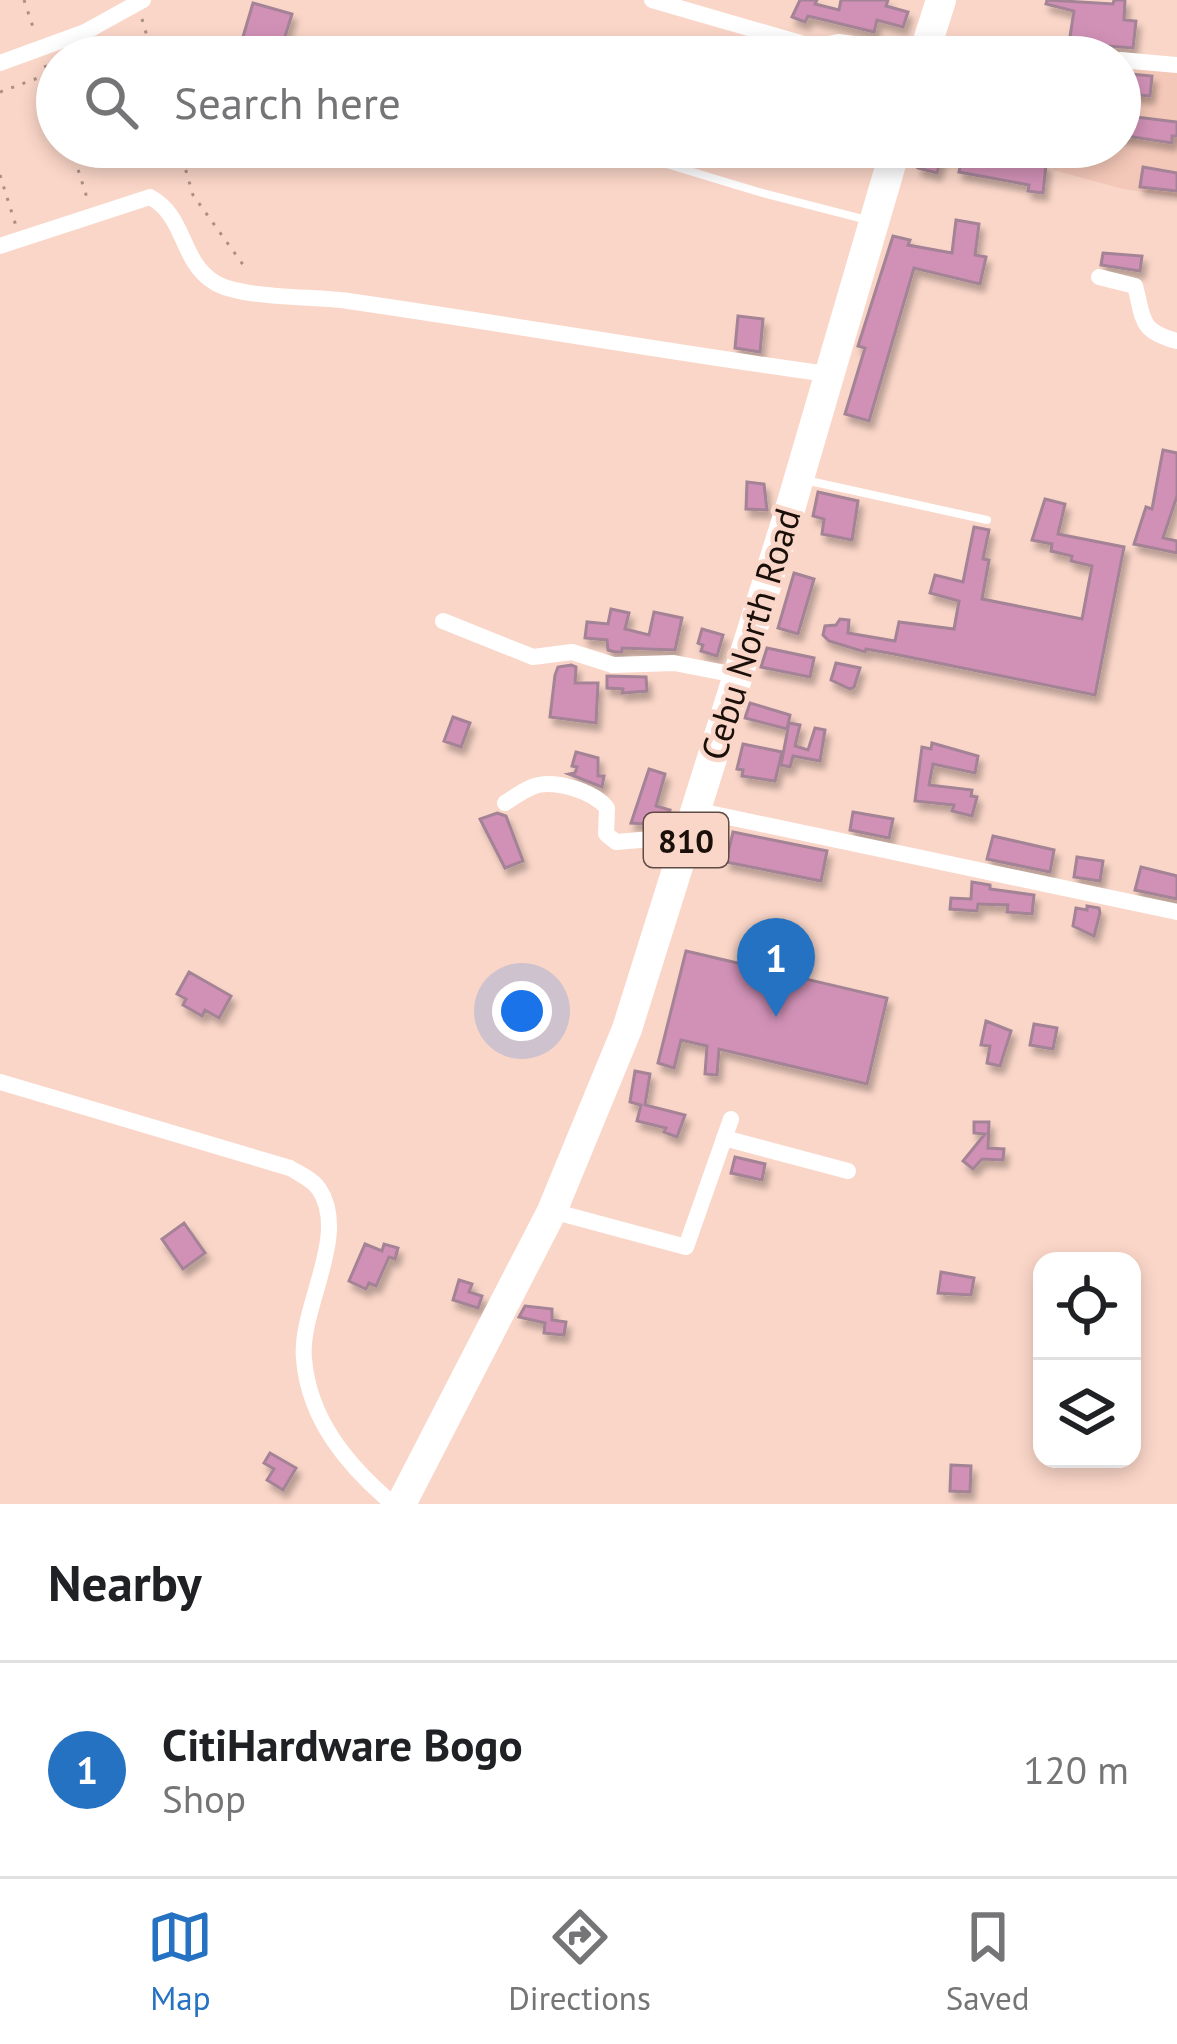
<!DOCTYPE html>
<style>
:root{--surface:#fff;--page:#f6f6f6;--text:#202124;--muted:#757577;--line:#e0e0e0;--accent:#2572c2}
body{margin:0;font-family:"PT Sans",sans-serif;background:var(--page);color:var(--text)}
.controls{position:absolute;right:36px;bottom:36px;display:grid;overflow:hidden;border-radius:24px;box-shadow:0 6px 18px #0003}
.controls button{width:108px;height:108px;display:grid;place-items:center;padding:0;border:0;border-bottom:3px solid var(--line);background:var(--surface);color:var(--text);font:60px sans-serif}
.you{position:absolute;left:522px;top:1011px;width:42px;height:42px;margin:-30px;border:9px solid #fff;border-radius:50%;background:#1a73e8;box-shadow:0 0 0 18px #1a73e833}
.badge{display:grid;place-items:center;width:78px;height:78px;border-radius:50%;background:var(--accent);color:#fff;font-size:39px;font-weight:700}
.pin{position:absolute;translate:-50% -99px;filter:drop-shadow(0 3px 6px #0008)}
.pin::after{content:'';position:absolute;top:63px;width:42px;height:36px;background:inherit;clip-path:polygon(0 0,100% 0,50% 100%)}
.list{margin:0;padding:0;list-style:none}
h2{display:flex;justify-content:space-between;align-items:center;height:156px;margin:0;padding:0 48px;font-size:51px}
h2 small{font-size:39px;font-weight:400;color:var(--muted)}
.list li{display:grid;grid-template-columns:78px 1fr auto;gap:36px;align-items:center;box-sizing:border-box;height:216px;padding:0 48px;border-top:3px solid var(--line)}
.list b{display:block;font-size:45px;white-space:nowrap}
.list p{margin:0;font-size:39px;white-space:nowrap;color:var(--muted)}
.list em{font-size:39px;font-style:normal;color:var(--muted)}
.icon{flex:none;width:66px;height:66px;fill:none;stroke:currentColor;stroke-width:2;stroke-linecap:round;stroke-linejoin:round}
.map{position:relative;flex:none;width:1177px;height:1504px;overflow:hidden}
.search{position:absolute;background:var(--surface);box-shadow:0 6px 18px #0003;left:36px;right:36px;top:36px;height:132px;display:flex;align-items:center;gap:30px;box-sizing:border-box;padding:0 42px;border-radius:66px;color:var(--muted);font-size:45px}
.sheet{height:372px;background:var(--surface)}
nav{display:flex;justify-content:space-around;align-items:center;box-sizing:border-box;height:168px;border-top:3px solid var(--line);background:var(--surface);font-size:33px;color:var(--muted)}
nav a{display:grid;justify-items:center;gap:6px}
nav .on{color:var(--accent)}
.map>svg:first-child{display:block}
</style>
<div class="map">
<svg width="1177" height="1504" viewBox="0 0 1177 1504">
<defs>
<filter id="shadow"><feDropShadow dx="4" dy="7" stdDeviation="3" flood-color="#0004"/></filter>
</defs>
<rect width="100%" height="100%" fill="#fad6c8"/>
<path fill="#f4c8b8" d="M1120,65L1177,70V197L1123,189L1053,170L1054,147H1120Z"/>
<path fill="#d191b6" stroke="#a38395" stroke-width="3" filter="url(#shadow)" d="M800,0H817L815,4L839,10L841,0H888L886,6L908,12L903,27L877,20L874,32L808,16L805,22L792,17Z
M1047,0L1113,4L1114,0H1125L1124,20L1136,21L1133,48L1069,43L1074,11L1046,4Z
M253,3L292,14L284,40L293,43L290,57H237Z
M1120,73L1152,76L1150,96L1120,93Z
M1120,115L1177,122V136H1172V143L1120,135Z
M924,147H979L978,152L1046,165L1043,193L1028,191L1029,185L959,172L962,158L942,154L937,173L918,168Z
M1143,167L1177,173V191L1140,187Z
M956,220L979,224L975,255L986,257L980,284L914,268L869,421L845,414L865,348L858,346L893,236L910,240L908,245L952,253Z
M1103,253L1142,256L1140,271L1101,265Z
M738,316L763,319L760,352L735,348Z
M1163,450L1177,453V496L1163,538L1177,541V553L1134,544L1146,507L1152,509Z
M747,482L764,484L767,510L746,509Z
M818,492L858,501L852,540L822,534L824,519L813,516Z
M1045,499L1065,504L1058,534L1124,547L1095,695L894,654L866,649L865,652L829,641L823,635L825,626L836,625L840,619L849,620L848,633L895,641L899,622L954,629L959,601L930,593L935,575L963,582L974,527L989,530L983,559L989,560L982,599L1082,619L1092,566L1071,561L1072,556L1051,551L1052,544L1032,540Z
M794,573L814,579L798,634L778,628Z
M611,609L629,613L625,629L649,635L654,612L682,618L675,650L622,648V652H615L608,650L607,640L585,638L587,622L608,624Z
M702,629L723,635L717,656L701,651L703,645L698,643Z
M767,648L814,658L810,677L761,667Z
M836,663L860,668L854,687L850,689L831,680Z
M571,665L576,667L575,683H598L596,723L550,717L555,675L558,667Z
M607,676L646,677L647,691L622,693L623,689L607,688Z
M750,703L790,715L787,729L745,718Z
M453,717L470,723L461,747L444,741Z
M789,723L800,725L795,746L808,750L815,728L825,730L820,761L793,756L790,767L781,765Z
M932,743L978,756L975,773L933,764L929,785L972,790L971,796L977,797L972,816L952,811L954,805L915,801L922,747L931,749Z
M743,744L782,752L775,781L742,776L743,770L737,769Z
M576,752L598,758V776H604L602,787L569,774L575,773L577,767L572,766Z
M649,769L665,774L656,806L670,810L666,825L631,823Z
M853,812L893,819L889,838L850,830Z
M497,813L506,816L523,861L505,868L480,819Z
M733,832L827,851L821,881L726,862Z
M993,836L1054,850L1050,872L987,859Z
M1077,857L1103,861L1100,881L1074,877Z
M1141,867L1177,876V899L1135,890Z
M972,882L990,885V889L1034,895L1032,914L1007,912L1008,905L978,904L977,911L950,909L951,898L971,899Z
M1087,906L1099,908L1100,913L1094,936L1073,926L1076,908L1087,910Z
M686,951L887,998L867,1084L719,1049L717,1075L705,1074L707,1046L681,1040L674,1068L658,1063Z
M189,972L231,996L219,1018L205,1010L202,1016L183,1005L186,999L177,994Z
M986,1021L1011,1031L1000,1066L987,1063L990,1046L981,1045Z
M1034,1024L1057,1028L1053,1049L1030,1045Z
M635,1071L650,1074L645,1105L685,1115L677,1137L664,1132L666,1128L637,1121L641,1105L630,1102Z
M974,1122H989L988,1148L1004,1149L1003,1160L982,1159L973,1169L963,1161L985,1134L974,1133Z
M735,1157L765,1164L762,1180L731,1173Z
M184,1223L205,1253L183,1269L162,1239Z
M365,1244L382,1251L384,1244L398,1248L395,1259L389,1257L376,1286L369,1283L366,1289L349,1281Z
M941,1272L974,1278L971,1295L938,1293Z
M459,1280L472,1284L469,1292L482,1296L478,1308L453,1300Z
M525,1306L552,1309V1320L566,1322L564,1335L544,1333L545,1323L519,1317Z
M270,1453L296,1468L283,1490L267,1480L274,1469L264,1463Z
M951,1465L971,1466L970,1492L950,1491Z"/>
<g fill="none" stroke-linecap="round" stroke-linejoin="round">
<path stroke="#ab8f84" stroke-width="3" stroke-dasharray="3 9" stroke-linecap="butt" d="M24,0L35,33
M142,19L153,57
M45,65L57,103
M0,92L46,75
M71,147L88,201
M179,147L193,195L244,266
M0,175L16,226"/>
<path stroke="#fff" stroke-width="8" d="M298,49L323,57
M610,147L759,192L867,220
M805,480L987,520"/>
<path stroke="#fff" stroke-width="16" d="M652,0L814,47L838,42L925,53
M928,43L1085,57
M1120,60L1177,65
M0,63L85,32L143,0
M0,246L150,197C186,216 180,261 214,282C240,299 314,296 348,301C508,324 667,352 827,374
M1099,277L1135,286C1144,318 1138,331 1177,341
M443,621L533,657L572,652L613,665L674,663L736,675
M505,803C513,798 522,791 532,787C553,778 593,791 607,808L606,834L616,842L687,836
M695,810L1177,912
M0,1082L290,1168C300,1174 313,1180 319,1189C350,1235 299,1308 304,1359C309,1420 348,1466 393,1504
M724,1138L848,1171
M552,1211L686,1247L731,1119"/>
<path stroke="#fff" stroke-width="30" d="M923,57L941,0
M401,1504L552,1211L627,1029L788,516L896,147"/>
</g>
<g text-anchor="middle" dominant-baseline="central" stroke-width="9" stroke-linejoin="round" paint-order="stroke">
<rect fill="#fad6c8" stroke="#5e4b43" stroke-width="3" x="644" y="813" width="84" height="54" rx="9"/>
<g font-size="33" font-weight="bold" fill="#1b0f0a">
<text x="686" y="840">810</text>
</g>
<g font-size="36" fill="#1b0f0a" stroke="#fad6c8">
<text transform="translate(750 634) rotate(-73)">Cebu North Road</text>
</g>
</g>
</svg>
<div class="controls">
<button><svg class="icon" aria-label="locate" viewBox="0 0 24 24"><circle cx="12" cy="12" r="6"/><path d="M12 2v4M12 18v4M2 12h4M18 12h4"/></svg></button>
<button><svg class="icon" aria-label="layers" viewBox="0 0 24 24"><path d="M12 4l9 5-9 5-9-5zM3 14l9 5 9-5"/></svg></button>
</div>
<div class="you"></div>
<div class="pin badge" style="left:776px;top:1017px">1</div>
<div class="search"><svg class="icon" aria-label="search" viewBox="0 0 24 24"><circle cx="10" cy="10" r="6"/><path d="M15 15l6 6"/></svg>Search here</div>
</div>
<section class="sheet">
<h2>Nearby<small></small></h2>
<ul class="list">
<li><span class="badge">1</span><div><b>CitiHardware Bogo</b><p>Shop</p></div><em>120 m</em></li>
</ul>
</section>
<nav>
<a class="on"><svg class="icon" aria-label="map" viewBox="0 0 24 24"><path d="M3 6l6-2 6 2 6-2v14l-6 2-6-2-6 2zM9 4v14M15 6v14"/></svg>Map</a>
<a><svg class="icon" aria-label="directions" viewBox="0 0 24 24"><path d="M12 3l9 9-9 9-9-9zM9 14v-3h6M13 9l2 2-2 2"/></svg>Directions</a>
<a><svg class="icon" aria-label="saved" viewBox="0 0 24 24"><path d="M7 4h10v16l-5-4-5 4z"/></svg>Saved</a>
</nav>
